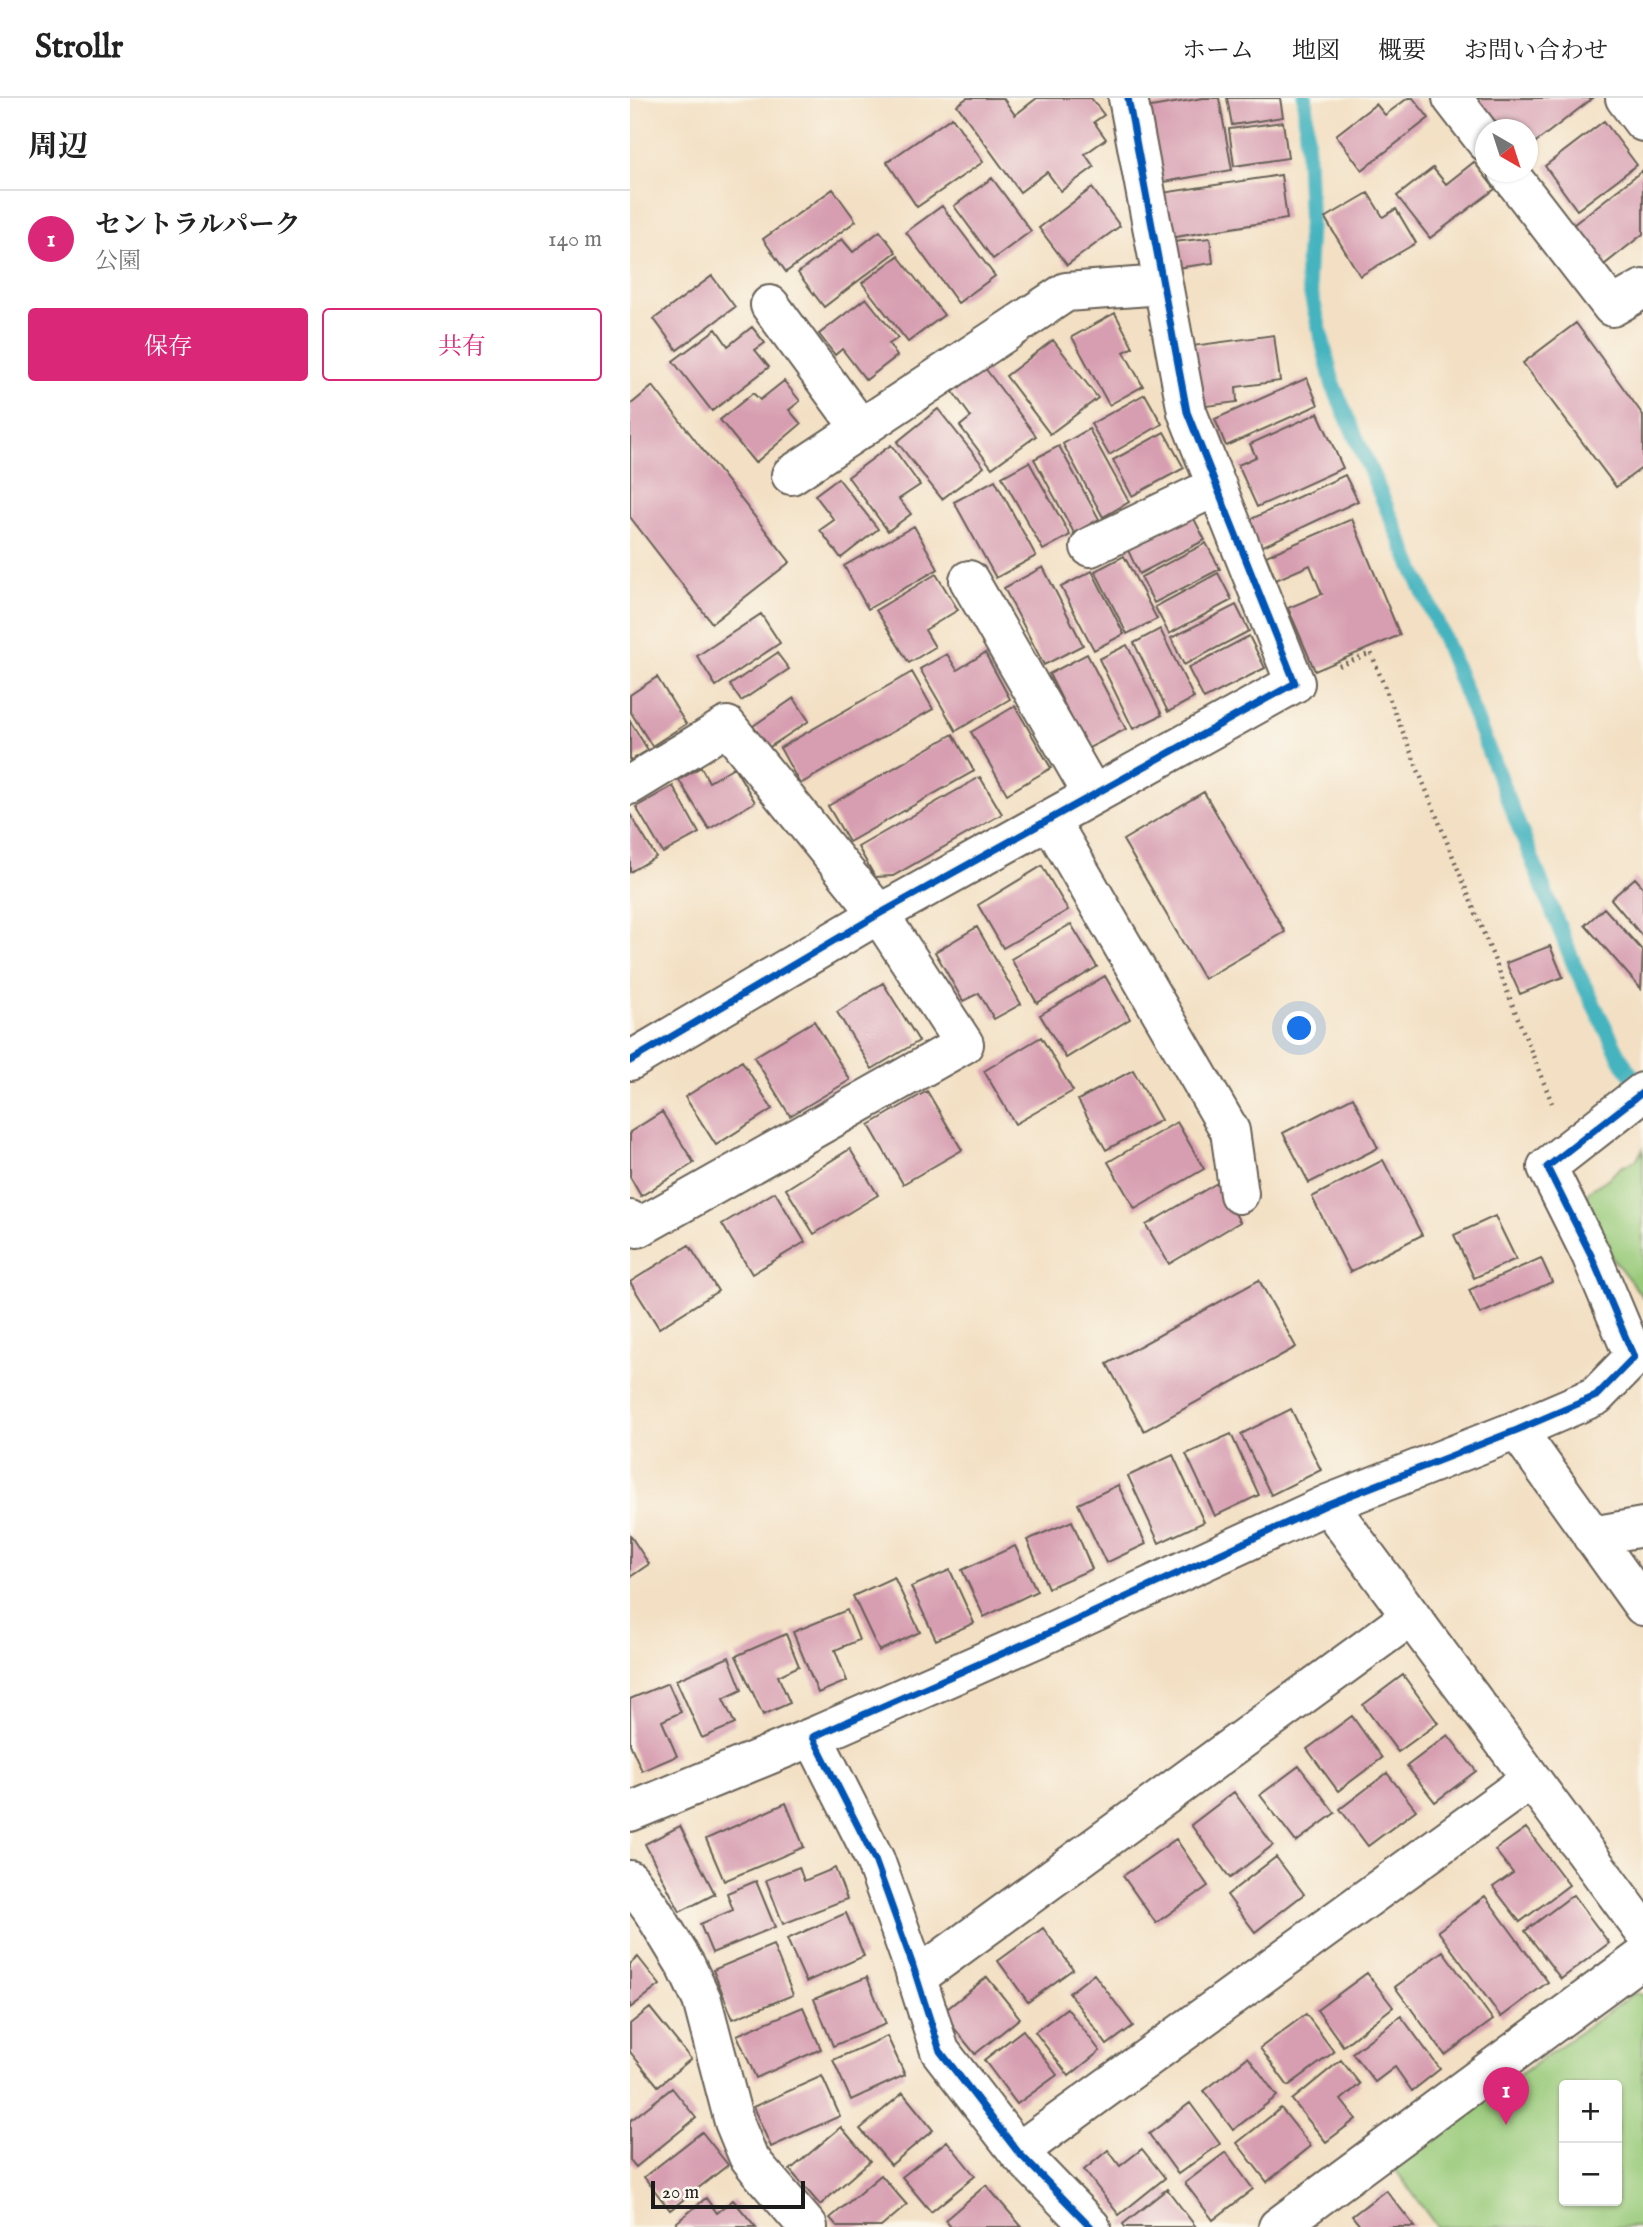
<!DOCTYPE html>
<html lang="ja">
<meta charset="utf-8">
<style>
:root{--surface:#fff;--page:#f6f6f6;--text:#222;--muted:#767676;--line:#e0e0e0;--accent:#db2777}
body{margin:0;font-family:"IM FELL English","Noto Serif JP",serif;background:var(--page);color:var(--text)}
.controls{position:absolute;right:21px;bottom:21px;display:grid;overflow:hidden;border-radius:7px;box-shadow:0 2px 5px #0004}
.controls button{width:63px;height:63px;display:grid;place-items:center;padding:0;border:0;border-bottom:2px solid var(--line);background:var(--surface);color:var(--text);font:35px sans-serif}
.compass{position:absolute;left:845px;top:21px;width:63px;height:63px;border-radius:50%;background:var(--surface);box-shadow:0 2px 5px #0004;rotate:141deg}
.scale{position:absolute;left:21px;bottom:18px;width:154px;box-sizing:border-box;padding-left:7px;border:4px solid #1c1c1c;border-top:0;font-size:19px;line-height:24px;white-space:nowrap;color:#1c1c1c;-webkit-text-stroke:5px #fbf7ec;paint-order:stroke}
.you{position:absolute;left:670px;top:931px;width:24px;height:24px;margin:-18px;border:5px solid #fff;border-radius:50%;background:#1a73e8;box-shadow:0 0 0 10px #1a73e833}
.badge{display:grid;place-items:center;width:46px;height:46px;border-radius:50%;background:var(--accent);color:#fff;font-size:23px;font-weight:700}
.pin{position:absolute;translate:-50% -58px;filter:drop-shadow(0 2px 4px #0008)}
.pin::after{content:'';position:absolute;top:37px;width:24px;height:21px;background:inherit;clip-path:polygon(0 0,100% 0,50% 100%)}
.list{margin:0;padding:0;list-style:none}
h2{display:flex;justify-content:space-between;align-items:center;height:91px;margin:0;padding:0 28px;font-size:30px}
h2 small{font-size:23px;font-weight:400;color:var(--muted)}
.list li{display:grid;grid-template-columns:46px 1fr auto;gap:21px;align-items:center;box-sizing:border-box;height:98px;padding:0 28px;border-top:2px solid var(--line)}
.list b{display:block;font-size:26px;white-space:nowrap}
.list p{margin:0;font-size:23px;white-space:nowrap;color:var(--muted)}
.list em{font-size:23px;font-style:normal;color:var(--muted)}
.actions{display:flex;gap:14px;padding:21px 28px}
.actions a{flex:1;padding:16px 0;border:2px solid var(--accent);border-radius:7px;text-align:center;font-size:24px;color:var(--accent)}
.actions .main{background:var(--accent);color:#fff}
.map{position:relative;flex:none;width:1013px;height:2129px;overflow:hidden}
header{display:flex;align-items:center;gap:42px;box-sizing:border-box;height:98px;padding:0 35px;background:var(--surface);border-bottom:2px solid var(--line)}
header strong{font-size:33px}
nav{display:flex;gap:38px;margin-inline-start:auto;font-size:24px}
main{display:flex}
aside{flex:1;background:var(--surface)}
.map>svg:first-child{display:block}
</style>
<header>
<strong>Strollr</strong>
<nav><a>ホーム</a><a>地図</a><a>概要</a><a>お問い合わせ</a></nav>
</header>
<main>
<aside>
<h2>周辺<small></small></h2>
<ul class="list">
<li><span class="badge">1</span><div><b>セントラルパーク</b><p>公園</p></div><em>140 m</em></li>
</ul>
<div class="actions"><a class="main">保存</a><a>共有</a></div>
</aside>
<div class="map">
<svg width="1013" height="2129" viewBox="0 0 1013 2129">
<rect width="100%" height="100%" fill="#fbf7ec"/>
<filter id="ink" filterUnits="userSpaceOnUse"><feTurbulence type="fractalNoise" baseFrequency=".0143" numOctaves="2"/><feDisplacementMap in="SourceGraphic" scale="14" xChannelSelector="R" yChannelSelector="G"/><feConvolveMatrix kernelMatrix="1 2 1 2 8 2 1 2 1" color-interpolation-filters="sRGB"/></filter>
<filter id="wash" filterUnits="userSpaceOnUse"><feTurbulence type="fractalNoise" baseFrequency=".00686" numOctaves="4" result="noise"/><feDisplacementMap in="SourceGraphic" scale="28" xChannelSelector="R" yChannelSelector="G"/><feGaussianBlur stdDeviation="1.57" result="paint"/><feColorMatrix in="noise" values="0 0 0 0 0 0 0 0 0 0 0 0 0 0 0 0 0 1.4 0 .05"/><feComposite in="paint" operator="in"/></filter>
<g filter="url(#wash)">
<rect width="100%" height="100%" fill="#f3e0c4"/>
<path fill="#99ca7a" stroke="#5a734b" stroke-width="2" fill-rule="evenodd" d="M954,887L967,907L1013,998V1012Z
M1013,1051V1199L979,1156L955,1100L960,1092L976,1082L991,1069L1006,1062Z
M1005,1895L1013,1897V2129H807L762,2067ZM934,1987H987V2103H934Z"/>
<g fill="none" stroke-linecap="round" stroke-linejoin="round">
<path stroke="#45b4bf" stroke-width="16" d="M675,0L680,120L677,179L703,287L814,541L945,869L992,963L1013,995"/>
</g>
<g id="blocks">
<path fill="#d79eb1" d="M337,0H373L385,17L407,0H461L474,17L464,24L476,41L455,56L464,69L431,93L417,74L390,94L327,7Z
M573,0H589L602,72L528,85L515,10Z
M597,0H650L653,19L602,27Z
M778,0H783L799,20L732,72L706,37L746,6L755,17Z
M846,0H963L898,50V32H864Z
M322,19L353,64L287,109L257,64Z
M974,23L1007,67L947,112L915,68Z
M653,24L658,60L604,68L599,31Z
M844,64L865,91L800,140L767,98L803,70L816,86Z
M1013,72V136L970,170L938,131Z
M651,77L657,121L539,140L532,95Z
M362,80L401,133L363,161L324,108Z
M462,90L490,128L437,167L409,130Z
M203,91L226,123L156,174L133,141Z
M738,95L753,119L766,111L786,145L730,178L695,120Z
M312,108L365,178L328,205L276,134Z
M250,133L266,154L194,209L168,175L212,141L223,154Z
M580,140L583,165L546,170L543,144Z
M268,158L314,217L278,244L232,185Z
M82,178L105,209L47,252L24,221Z
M236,200L268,240L259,246L267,258L236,282L212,251L205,257L189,236Z
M485,215L503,249L494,254L513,288L479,307L442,239Z
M946,225L1013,317V369L986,389L893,265Z
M122,229L135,245L125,252L139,269L82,313L43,263L86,231L98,248Z
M644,237L650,283L606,289L607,304L569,309L562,248Z
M423,242L468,300L420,336L376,278Z
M355,270L406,338L362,370L330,328L341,319L323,294Z
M677,280L688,307L596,348L585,321Z
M154,283L170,303L159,312L171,326L125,365L90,322L123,295L130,302Z
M23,288L160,464L82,525L0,419V307Z
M515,296L532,326L479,357L461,326Z
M308,311L354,369L312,401L267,344Z
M688,315L713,370L627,409L608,367L626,359L620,346Z
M459,331L499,404L473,419L433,346Z
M534,334L554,370L502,398L483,362Z
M261,347L290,387L269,401L281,416L258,433L218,379Z
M429,348L469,421L444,435L404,361Z
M399,364L440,437L413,452L372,379Z
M715,377L728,403L629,450L617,423Z
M208,380L248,431L211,460L190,432L204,422L185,397Z
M365,382L406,458L366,480L324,404Z
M562,417L575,442L509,476L497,450Z
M722,421L770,537L685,573L658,510L692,496L680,467L646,482L636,458Z
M284,428L308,471L238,511L214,468Z
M576,445L590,471L524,505L511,479Z
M494,458L527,521L497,536L465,473Z
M413,469L453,547L414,567L374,490Z
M462,473L494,536L464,552L431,489Z
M588,475L602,502L539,536L525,509Z
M306,476L328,512L295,532L305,549L279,565L246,512Z
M606,507L619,533L554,567L541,540Z
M131,516L150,545L86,588L67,558Z
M530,531L564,600L538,614L504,545Z
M619,538L635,570L574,601L558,570Z
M497,547L532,617L503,631L469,561Z
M147,555L159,571L111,603L100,587Z
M355,555L380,601L326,633L290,571L317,556L327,572Z
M457,556L496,631L457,651L419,576Z
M282,574L303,611L170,686L150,650Z
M27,579L56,626L22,648L0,613V597Z
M164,600L179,623L138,650L123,628Z
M385,608L421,670L377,696L341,634Z
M0,623L18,652L0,663Z
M323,636L344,673L219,744L198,708Z
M71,669L79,684L104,669L125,704L79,731L49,682Z
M350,679L372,716L263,778L245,779L228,749Z
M43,688L69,735L33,755L6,709Z
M574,694L655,834L574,881L493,742Z
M0,716L26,759L0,774Z
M412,768L438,812L373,850L348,807Z
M1005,780L1013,789V839L981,801Z
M974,810L1013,853L1011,891L955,827Z
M441,826L467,869L407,905L381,861Z
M347,829L391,906L364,921L349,895L333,903L305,854Z
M920,848L933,879L890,896L876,865Z
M475,878L500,921L436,960L410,917Z
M253,885L289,943L242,971L207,914Z
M184,923L220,982L160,1018L124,959Z
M411,939L443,993L385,1026L354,973Z
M112,963L142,1011L86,1047L55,999Z
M503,972L531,1022L476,1052L448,1002Z
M297,993L332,1052L273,1086L239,1027Z
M723,999L748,1050L679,1085L653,1035Z
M32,1014L64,1065L11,1098L0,1079V1034Z
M547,1024L574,1071L505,1111L478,1064Z
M220,1051L248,1097L184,1136L156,1091Z
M753,1062L792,1137L720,1174L682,1099Z
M587,1085L610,1124L539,1166L516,1127Z
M145,1094L175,1144L122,1176L92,1126Z
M865,1118L886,1161L844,1180L824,1137Z
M59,1147L88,1193L29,1230L0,1184Z
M911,1160L922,1184L850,1216L839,1192Z
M629,1182L666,1249L514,1333L477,1266Z
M661,1311L691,1372L641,1397L611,1336Z
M601,1336L629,1397L585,1418L556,1356Z
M543,1357L574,1424L529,1445L498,1378Z
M488,1387L516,1446L476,1465L448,1406Z
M442,1423L462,1471L418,1490L397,1442Z
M0,1437L19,1466L0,1479Z
M385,1448L407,1493L354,1519L332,1472Z
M320,1472L344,1525L306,1542L281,1489Z
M264,1479L290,1534L249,1553L223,1498Z
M217,1512L229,1542L205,1552L217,1583L188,1595L163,1534Z
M156,1536L169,1568L148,1578L160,1605L133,1617L106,1558Z
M99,1559L112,1592L93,1601L105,1626L72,1640L46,1582Z
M773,1577L808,1625L768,1654L733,1607Z
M38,1585L51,1614L32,1623L47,1658L12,1673L0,1646V1601Z
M722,1618L752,1660L708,1693L677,1651Z
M818,1637L846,1673L805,1704L777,1668Z
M669,1668L705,1715L666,1744L630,1697Z
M757,1675L786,1712L738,1748L710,1711Z
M604,1694L643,1747L600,1780L561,1727Z
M156,1705L174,1749L94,1783L76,1741Z
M50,1728L85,1796L50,1814L15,1746Z
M896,1730L939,1787L890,1824L863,1789L883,1775L865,1752Z
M546,1741L578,1788L526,1825L493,1778Z
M646,1759L674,1796L625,1834L597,1797Z
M169,1769L174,1783L205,1770L217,1801L153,1826L136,1782Z
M126,1783L145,1829L82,1855L70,1826L103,1812L97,1795Z
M943,1797L979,1845L931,1881L895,1833Z
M855,1798L918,1884L871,1919L808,1833Z
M216,1815L234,1858L176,1884L157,1841Z
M413,1830L443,1871L398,1904L368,1863Z
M143,1847L163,1897L103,1921L83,1872Z
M813,1853L863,1922L815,1957L765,1889Z
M8,1859L30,1887L0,1910V1866Z
M737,1875L763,1909L713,1948L687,1912Z
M464,1876L503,1928L477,1947L439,1895Z
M237,1879L256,1926L203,1948L184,1901Z
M357,1879L390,1920L345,1956L312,1915Z
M173,1909L191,1951L126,1980L107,1937Z
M20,1910L61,1961L28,1988L0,1954V1926Z
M437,1910L470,1953L439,1978L405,1934Z
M676,1916L704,1954L658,1988L630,1950Z
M771,1918L810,1971L782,1993L765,1969L745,1984L722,1955Z
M393,1932L427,1977L387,2006L354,1962Z
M257,1938L275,1977L221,2002L203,1962Z
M618,1959L647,1998L603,2032L574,1993Z
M711,1962L730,1986L711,2002L726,2021L696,2044L662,2002Z
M192,1978L210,2018L141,2049L123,2009Z
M42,1990L66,2020L6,2069L0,2062V2023Z
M273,1995L303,2032L261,2067L230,2031Z
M560,2005L590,2046L548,2076L519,2036Z
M651,2010L681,2048L637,2084L607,2045Z
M211,2029L240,2063L190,2107L160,2072Z
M72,2034L98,2067L40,2112L14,2079Z
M317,2043L345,2078L301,2114L272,2079Z
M512,2051L535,2080L489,2117L454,2072L478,2052L490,2068Z
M596,2054L623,2091L583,2122L555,2085Z
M251,2077L277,2107L251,2129H208L200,2120Z
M356,2087L392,2129H321L315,2122Z
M537,2091L566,2129H495L493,2126Z
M756,2092L785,2129H731L722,2118Z
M76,2100L87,2115L103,2102L126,2129H50L46,2125Z"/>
</g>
</g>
<g filter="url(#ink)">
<use href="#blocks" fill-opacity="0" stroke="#676157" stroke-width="2"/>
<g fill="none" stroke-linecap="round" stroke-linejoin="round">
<g stroke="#676157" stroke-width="42">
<path id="minor" d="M822,0L856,44
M995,0L1013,24
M878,74L982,209L1013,191
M140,207L231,331
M161,377L436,194L533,187
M460,449L587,388
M339,482L463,697
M0,687L97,628L249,816L334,946L8,1130L0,1122
M420,722L600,1033L609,1096
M0,963L249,816L665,585L557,314L498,0
M887,1332L1013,1508
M698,1406L1013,1832
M962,1438L1013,1429
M0,1714L192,1635
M0,1782L22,1812L56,1868L72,1902L104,2024L118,2058L128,2071L178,2129
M286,1880L781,1518
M388,2054L901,1681
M461,2129L388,2054L310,1953L282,1865L245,1762L183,1639L412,1538L698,1406L887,1332L966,1298L1004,1259L961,1157L917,1069L1013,994
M648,2129L1013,1859"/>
</g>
<path stroke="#676157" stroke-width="4.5" stroke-dasharray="2 5" stroke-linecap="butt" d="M709,568L741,555L922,1005"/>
<use href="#minor" stroke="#fff" stroke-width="38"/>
<g stroke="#fbf7ec" stroke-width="11">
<path id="cycleway" d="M0,963L249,816L665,585L557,314L498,0
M461,2129L388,2054L310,1953L282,1865L245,1762L183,1639L412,1538L698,1406L887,1332L966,1298L1004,1259L961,1157L917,1069L1013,994"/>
</g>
<use href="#cycleway" stroke="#0057b8" stroke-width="7"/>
</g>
</g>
</svg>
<div class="controls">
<button>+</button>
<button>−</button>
</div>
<svg class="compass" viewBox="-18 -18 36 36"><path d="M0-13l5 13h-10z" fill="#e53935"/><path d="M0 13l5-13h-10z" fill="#767676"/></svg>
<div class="scale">20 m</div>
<div class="you"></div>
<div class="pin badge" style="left:876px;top:2027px">1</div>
</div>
</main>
